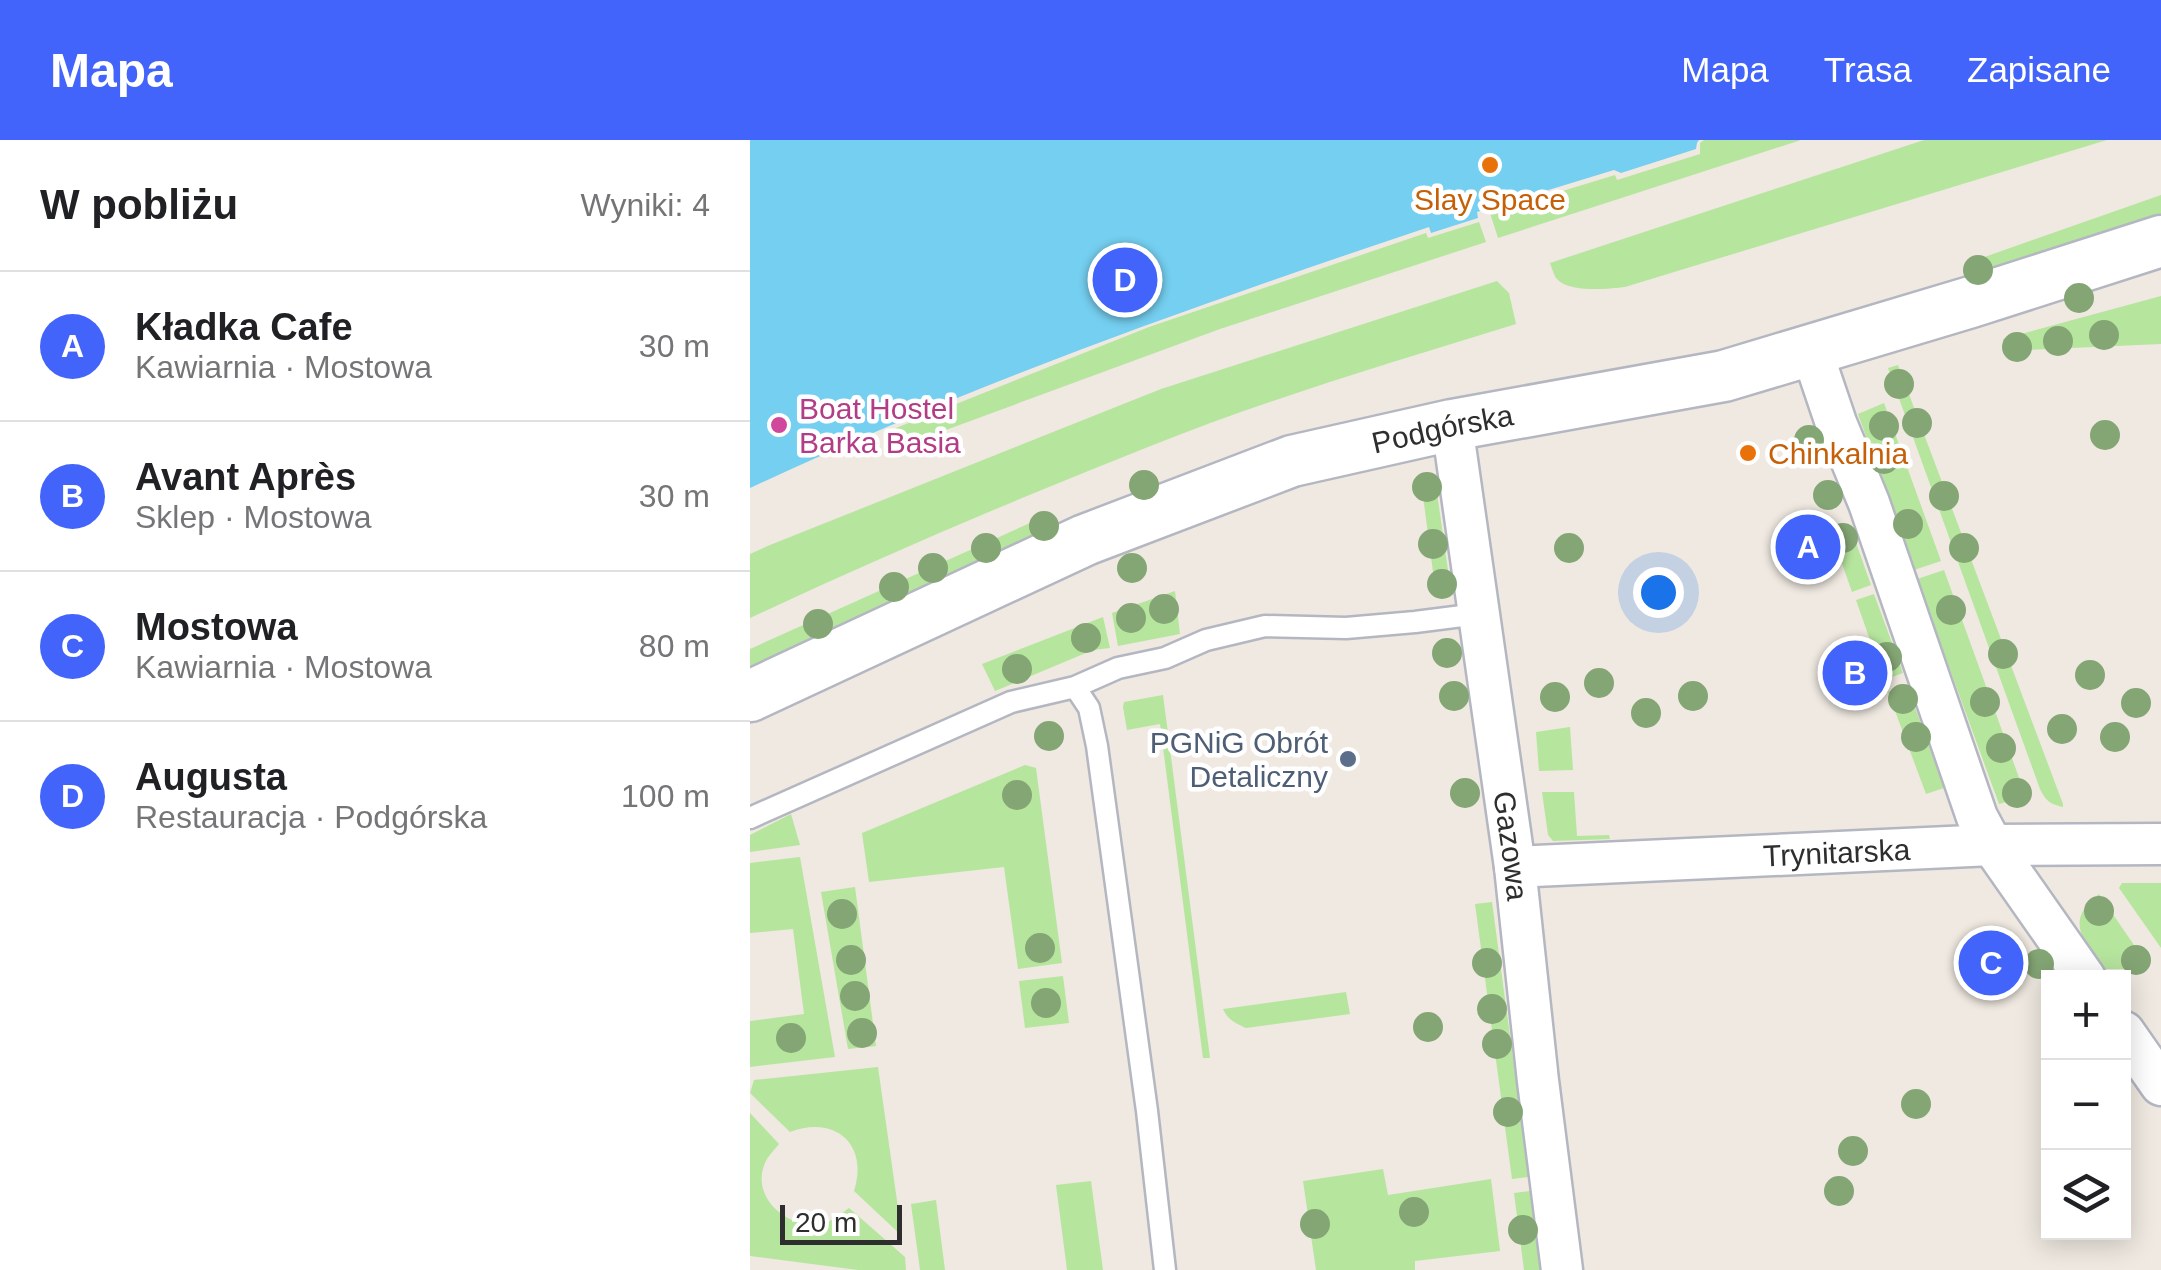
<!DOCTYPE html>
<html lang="pl">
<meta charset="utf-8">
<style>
:root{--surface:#fff;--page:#f6f6f6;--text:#202124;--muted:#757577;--line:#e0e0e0;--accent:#4264fb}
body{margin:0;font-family:Arial,sans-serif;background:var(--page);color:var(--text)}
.controls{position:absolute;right:30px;bottom:30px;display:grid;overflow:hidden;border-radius:0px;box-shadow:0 5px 25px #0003}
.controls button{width:90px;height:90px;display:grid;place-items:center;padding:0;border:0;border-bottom:2px solid var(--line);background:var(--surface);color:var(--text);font:50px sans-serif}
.scale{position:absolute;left:30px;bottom:25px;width:122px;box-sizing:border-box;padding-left:10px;border:5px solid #2e2e2e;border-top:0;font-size:28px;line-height:35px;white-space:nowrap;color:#2e2e2e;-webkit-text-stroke:8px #fff;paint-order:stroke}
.you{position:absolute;left:908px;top:452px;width:35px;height:35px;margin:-25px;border:8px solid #fff;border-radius:50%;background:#1a73e8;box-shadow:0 0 0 15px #1a73e833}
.badge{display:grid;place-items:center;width:65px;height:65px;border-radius:50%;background:var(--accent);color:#fff;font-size:32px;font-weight:700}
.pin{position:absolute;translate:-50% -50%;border:5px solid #fff;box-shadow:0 2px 10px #0006}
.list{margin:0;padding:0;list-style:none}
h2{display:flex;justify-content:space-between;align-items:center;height:130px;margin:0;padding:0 40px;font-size:42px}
h2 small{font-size:32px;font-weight:400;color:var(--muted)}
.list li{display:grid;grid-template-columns:65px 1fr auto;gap:30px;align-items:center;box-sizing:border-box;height:150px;padding:0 40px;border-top:2px solid var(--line)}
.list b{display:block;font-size:38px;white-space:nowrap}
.list p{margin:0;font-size:32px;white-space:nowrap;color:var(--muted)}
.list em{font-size:32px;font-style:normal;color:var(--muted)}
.icon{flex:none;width:55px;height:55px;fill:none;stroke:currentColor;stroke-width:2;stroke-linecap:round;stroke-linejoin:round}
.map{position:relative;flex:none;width:1411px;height:1130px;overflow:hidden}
header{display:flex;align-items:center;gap:60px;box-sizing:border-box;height:140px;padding:0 50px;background:var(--accent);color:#fff}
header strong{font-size:48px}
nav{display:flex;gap:55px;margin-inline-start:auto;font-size:35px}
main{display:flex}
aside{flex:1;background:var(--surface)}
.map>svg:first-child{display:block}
</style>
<header>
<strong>Mapa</strong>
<nav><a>Mapa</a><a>Trasa</a><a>Zapisane</a></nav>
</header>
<main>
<aside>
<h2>W pobliżu<small>Wyniki: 4</small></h2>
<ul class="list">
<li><span class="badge">A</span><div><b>Kładka Cafe</b><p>Kawiarnia · Mostowa</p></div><em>30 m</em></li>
<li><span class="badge">B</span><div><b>Avant Après</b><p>Sklep · Mostowa</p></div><em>30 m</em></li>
<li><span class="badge">C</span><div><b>Mostowa</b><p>Kawiarnia · Mostowa</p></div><em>80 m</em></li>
<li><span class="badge">D</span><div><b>Augusta</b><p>Restauracja · Podgórska</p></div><em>100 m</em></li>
</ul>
</aside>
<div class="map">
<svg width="1411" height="1130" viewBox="0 0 1411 1130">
<rect width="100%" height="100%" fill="#efe9e1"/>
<path fill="#b6e59e" d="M954,0H1051L748,98L740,73L865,35L867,40L950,14V3Z
M1174,0H1357L875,147C859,149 819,153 807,139C804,136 802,128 800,123Z
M1411,55V78L1229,136L1226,120Z
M729,82L736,102L470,189L155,305L146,288L399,187L676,93L678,98Z
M747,141L759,153L766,184C643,222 518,259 398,307C264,360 130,417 0,478V414L20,405L411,249Z
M1411,156V204L1256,211L1253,199Z
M1148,225L1313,664V667C1300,664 1296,661 1290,649L1138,228Z
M1134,263L1191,421L1164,430L1108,274Z
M685,339L700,444L685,447L671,341Z
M300,374L307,390L0,529V509Z
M1100,386L1121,445L1102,452L1081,392Z
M1194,430L1276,657L1249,664L1167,439Z
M425,451L430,494L368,506L362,473Z
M1124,454L1153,533L1134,540L1106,460Z
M353,477L360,508L343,510L245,551L232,524Z
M1157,545L1194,648L1176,654L1138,552Z
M413,555L460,918H453L410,584L377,590L373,567L374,562Z
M820,587L823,630L789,631L786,592Z
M275,625L286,628L312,823L268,829L254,727L119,742L112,693Z
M792,652H824L827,696L859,695L860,699L803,701L798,695Z
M41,674L50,705L0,712V695Z
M50,717L85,917L0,927V881L54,874L43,789L0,793V723Z
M1372,743H1411V808L1369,748Z
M105,747L126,906L98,909L71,752Z
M1349,754L1395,821L1385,829H1354C1333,799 1314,781 1349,754Z
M742,762L779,1037L762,1039L725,764Z
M313,836L319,883L275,888L269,841Z
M596,852L600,874L496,888C485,883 478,880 473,869Z
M128,927L152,1096L104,1051C119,1004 85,975 40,992L0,953L4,940Z
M0,973L29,1004C25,1009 17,1017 15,1023C0,1058 38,1089 70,1084C81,1082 90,1075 99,1068L155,1117L156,1130H108L0,1116Z
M633,1029L638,1055L741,1039L750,1111L665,1121V1130H566L553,1041Z
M341,1041L353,1130H317L306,1045Z
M780,1051L790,1130H774L764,1053Z
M186,1060L195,1130H170L161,1064Z"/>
<path fill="#75cff0" d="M0,0H949L947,3L946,9L871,33L864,30L727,72L728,78L681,93L679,87C449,164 220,245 0,348Z"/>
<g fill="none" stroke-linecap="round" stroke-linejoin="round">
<g stroke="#b4b7c1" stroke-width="25">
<path id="service" d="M325,547L368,528L415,518L456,500L515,486L596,488L665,482L728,474
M0,678L261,562L325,547L339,568L347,606L397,971L415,1130"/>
</g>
<g stroke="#b4b7c1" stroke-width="45">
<g id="minor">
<path d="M1062,212L1086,283L1119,363L1227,677L1242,705L1335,838"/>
<path id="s1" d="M702,285L765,727L788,941L812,1130"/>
<path id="s2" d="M765,727L1242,705L1411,704"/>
<path d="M1374,892L1411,945"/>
</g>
</g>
<g stroke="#b4b7c1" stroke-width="55">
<g id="tertiary">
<path id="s3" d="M0,556L335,400L542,321L702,285L974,236L1221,162L1411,101"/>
</g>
</g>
<use href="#service" stroke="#fff" stroke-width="20"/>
<use href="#minor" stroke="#fff" stroke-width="40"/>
<use href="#tertiary" stroke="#fff" stroke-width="50"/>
</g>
<g fill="#84a574">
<circle cx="1228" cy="130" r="15"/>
<circle cx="1329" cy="158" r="15"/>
<circle cx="1354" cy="195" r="15"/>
<circle cx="1308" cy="201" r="15"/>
<circle cx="1267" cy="207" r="15"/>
<circle cx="1149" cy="244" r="15"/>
<circle cx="1167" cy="283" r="15"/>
<circle cx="1134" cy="286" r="15"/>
<circle cx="1355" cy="295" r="15"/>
<circle cx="1059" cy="300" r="15"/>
<circle cx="1134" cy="319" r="15"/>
<circle cx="394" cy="345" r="15"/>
<circle cx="677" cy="347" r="15"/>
<circle cx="1078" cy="355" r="15"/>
<circle cx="1194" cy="356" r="15"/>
<circle cx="1158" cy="384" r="15"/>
<circle cx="294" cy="386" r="15"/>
<circle cx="1093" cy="398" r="15"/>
<circle cx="683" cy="404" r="15"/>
<circle cx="236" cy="408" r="15"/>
<circle cx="819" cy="408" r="15"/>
<circle cx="1214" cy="408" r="15"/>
<circle cx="183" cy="428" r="15"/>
<circle cx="382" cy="428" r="15"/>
<circle cx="692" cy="444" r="15"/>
<circle cx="144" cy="447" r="15"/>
<circle cx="414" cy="469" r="15"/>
<circle cx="1201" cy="470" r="15"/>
<circle cx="381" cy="478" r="15"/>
<circle cx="68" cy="484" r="15"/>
<circle cx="336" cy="498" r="15"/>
<circle cx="697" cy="513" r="15"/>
<circle cx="1253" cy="514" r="15"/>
<circle cx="1137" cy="517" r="15"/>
<circle cx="267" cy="529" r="15"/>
<circle cx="1340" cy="535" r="15"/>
<circle cx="849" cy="543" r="15"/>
<circle cx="704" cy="556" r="15"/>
<circle cx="943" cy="556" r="15"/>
<circle cx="805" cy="557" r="15"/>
<circle cx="1153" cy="559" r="15"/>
<circle cx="1235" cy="562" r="15"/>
<circle cx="1386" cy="563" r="15"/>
<circle cx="896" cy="573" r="15"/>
<circle cx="1312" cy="589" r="15"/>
<circle cx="299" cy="596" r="15"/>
<circle cx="1166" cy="597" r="15"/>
<circle cx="1365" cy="597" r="15"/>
<circle cx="1251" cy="608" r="15"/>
<circle cx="715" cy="653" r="15"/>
<circle cx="1267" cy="653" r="15"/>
<circle cx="267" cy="655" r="15"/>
<circle cx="1349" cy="771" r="15"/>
<circle cx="92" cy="774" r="15"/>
<circle cx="290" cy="808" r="15"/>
<circle cx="101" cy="820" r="15"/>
<circle cx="1386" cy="820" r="15"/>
<circle cx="737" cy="823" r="15"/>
<circle cx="1289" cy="824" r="15"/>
<circle cx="105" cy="856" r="15"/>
<circle cx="296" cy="863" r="15"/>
<circle cx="742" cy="869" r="15"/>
<circle cx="678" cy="887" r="15"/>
<circle cx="112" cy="893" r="15"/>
<circle cx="41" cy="898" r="15"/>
<circle cx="747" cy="904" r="15"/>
<circle cx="1166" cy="964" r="15"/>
<circle cx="758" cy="972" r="15"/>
<circle cx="1103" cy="1011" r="15"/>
<circle cx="1089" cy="1051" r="15"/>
<circle cx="664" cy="1072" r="15"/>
<circle cx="565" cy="1084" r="15"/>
<circle cx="773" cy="1090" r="15"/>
</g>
<g fill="#e8710a" stroke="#fff" stroke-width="4">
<circle cx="740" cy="25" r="10"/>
<circle cx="998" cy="313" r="10"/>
</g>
<circle fill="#d1479c" stroke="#fff" stroke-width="4" cx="29" cy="285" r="10"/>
<circle fill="#5c6f8a" stroke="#fff" stroke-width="4" cx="598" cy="619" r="10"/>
<g text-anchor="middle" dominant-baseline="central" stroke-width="9" stroke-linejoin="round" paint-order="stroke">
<g font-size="30" fill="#c56008" stroke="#fff">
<text x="740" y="59">Slay Space</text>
<text x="1018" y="313" text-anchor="start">Chinkalnia</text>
</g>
<g font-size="30" fill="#b23c85" stroke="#fff" text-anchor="start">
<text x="49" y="268">Boat Hostel<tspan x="49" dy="34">Barka Basia</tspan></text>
</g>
<g font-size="30" fill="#2e2e2e" stroke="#fff">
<text stroke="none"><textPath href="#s3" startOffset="745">Podgórska</textPath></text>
<text stroke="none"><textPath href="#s1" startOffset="425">Gazowa</textPath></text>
<text stroke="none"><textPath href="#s2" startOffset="322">Trynitarska</textPath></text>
</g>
<g font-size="30" fill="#4e5e75" stroke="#fff" text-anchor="end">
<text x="578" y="602">PGNiG Obrót<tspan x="578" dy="34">Detaliczny</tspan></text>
</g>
</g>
</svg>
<div class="controls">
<button>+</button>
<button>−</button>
<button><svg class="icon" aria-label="layers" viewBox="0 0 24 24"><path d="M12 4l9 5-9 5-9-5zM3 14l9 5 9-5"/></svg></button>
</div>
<div class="scale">20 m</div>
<div class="you"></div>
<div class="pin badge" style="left:1058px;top:407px">A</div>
<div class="pin badge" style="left:1105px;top:533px">B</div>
<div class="pin badge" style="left:1241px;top:823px">C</div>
<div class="pin badge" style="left:375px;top:140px">D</div>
</div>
</main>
